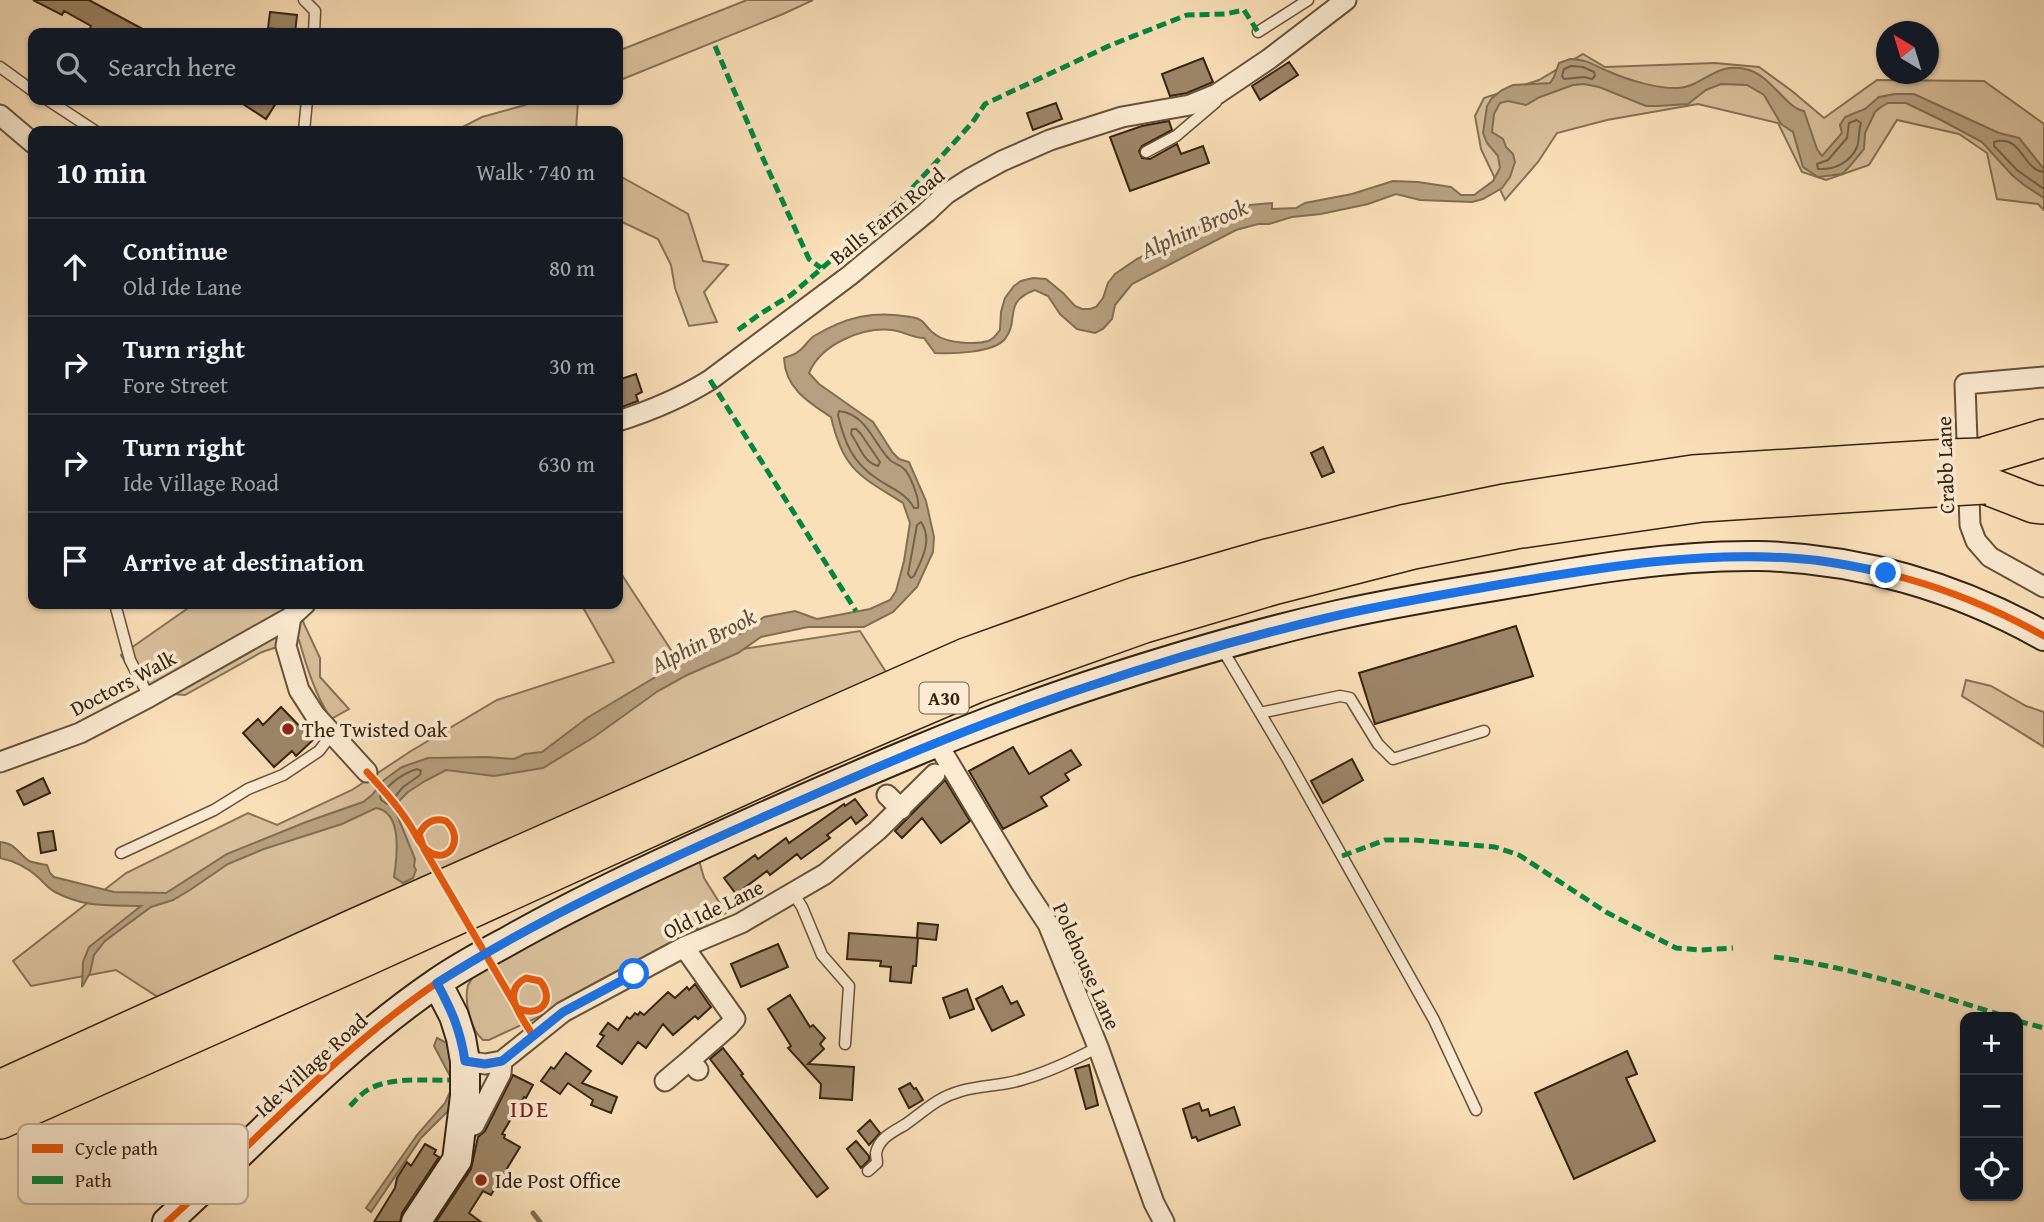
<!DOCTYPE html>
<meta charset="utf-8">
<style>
:root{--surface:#171b24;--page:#242831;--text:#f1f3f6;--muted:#9ea1a6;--line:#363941}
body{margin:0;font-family:"Gentium Book Plus",serif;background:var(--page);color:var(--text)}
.controls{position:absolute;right:21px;bottom:21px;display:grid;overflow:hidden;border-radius:14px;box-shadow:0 2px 5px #0004}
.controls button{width:63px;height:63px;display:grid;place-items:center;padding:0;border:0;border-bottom:2px solid var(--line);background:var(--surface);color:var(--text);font:35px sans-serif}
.compass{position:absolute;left:1876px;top:21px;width:63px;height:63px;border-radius:50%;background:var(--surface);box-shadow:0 2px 5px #0004;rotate:322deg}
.stop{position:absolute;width:21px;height:21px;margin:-16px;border:5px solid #1a73e8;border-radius:50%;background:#fff}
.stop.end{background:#1a73e8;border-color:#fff;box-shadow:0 2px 7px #0008}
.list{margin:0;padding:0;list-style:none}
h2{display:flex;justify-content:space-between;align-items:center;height:91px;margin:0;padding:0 28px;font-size:30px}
h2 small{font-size:23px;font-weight:400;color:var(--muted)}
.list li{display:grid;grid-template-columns:46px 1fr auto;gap:21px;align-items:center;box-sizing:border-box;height:98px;padding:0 28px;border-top:2px solid var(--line)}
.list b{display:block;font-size:26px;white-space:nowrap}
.list p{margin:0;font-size:23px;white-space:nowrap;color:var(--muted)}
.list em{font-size:23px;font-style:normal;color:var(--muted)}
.icon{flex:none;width:38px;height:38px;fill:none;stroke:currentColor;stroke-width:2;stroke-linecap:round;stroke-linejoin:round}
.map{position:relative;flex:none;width:2044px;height:1222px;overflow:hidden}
.search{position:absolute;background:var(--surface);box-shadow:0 2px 5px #0004;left:28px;top:28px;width:595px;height:77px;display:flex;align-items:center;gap:18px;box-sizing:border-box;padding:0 24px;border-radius:14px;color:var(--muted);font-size:26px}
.panel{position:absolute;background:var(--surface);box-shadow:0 2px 5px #0004;left:28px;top:126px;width:595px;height:483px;border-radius:14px}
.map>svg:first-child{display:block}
</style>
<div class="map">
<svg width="2044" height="1222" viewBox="0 0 2044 1222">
<rect width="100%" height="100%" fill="#fae0b9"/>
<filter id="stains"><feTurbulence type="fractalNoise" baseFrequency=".00286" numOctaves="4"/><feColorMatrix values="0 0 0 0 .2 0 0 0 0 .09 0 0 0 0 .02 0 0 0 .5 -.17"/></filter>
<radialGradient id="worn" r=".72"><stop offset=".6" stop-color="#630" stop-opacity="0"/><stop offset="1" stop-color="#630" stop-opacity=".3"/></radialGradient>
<path fill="#d9c09c" stroke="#887256" stroke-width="2" d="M747,0H813L783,14L618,81V51Z
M1583,54L1605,67L1715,63L1759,67L1792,91L1824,118L1877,80L1984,81L2044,124V210L2038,204L1997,199L1987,153L1959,134L1897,120L1869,165L1826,180L1802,172L1778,123L1698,104L1607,120L1557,133L1538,162L1505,200L1481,149L1475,116L1484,98L1539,80Z
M531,100H578L576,131H455L482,117L525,105Z
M618,175L688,214L703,261L728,265L704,292L717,322L689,326L675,288L671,265L658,239L618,220Z
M618,569L677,659L860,631L886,672L479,860L158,997L116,970L31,986L13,961L126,873L248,813L277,825L352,790L411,751L497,700L614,662L581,604H618Z
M194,604H298L304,624L320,658V677L349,709L331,719C315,694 307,668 299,640L262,652L185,695L173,694L151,706L121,655Z
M1966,680L1991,686L2026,706L2044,712V747L1962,696Z
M697,853L704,878L726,913L638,961L547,1013L489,1040H483C470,1029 464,1001 468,985C469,984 474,975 474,974Z"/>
<path fill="#b7a07f" stroke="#836e52" stroke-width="2" d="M1570,59C1590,60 1592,65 1610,72C1628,80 1658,89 1678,88C1703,87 1716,60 1749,70C1772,77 1786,108 1804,111L1817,149L1822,156L1842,133L1840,125L1845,117L1865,109L1879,97L1895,94H1914L1999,133L2019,138L2044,169V198L2024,185L2012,175L1982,142L1941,120L1906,103H1888L1881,107L1875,112L1865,133L1864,149L1850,166L1842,174L1818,177L1803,167L1793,132L1781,124L1764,95L1747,85L1721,84L1706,90L1688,104L1658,106H1646L1599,87L1584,84L1573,85L1540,97L1526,105L1508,101L1500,103L1494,114L1492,132L1503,139L1506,147L1513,154L1515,162L1510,177L1502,188L1483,199L1472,202L1420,200L1396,194L1368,204L1321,214L1292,217L1269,224H1258L1236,230L1132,284L1115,305L1112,319L1103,329L1095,333L1077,329L1060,314L1048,296L1035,290C1002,302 1020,320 1005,339C993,353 953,354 935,353L924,338C912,338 903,331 892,330C862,327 821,344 809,373L819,384L873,422L893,453L899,459L909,462L926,501L934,537L933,552L917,587L893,612L864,627H808L761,637L738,653L687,675L658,691L594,737L543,768L494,776L446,770L425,781L408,792L400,800L395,810L415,859L414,866L416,870L413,878L403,883L394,877C397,857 403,812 376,808L342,824L264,849L228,864L190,890L173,900L151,907L105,941L94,955L90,973L82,987L83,962L89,947L141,906C109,905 85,908 55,892C49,889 44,883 39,878C27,867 15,861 0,858V842C15,843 18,853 29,861C34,863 42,864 47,865L50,873L54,877L114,892L166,893L227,854L306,822L363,802L372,795L384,780L402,767L428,758L486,757L514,759L525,754L542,752L587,718L672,667L677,659H684L732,636L743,633L764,617L795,611L817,619L870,609L890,600L896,591L904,561L910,523L903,503C860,476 843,470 831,417C808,402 785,388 784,358C789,356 795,355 799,351C805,347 808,340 814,336C846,317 874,310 911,317C927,319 925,329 936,335C947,343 975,345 988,341C994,339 996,335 1000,330L1001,312L1005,298L1014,286L1021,281L1033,278L1046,279L1063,293L1075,306L1082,309H1090L1096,307L1103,298L1108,283L1115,274L1137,259L1186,237L1193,230L1234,210L1250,205L1272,203V209L1296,208L1305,203L1352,194L1393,181L1418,182L1451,187L1461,195H1474L1493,181L1500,168L1498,156L1487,143L1483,133L1487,106L1492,98L1502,90L1513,85L1550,83L1554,77L1559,63Z
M437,1038L449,1044L458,1055L454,1105L421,1138L371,1212L366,1208L417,1135L445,1103L450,1092V1076L434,1046Z"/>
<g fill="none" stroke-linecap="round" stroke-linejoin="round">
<path stroke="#766247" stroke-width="2" d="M1571,66L1583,67L1594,72L1595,76L1592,79L1584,77L1564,79L1562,76L1564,69Z
M1857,120L1861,123C1858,131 1860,139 1857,147C1850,163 1834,170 1818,169L1817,164L1828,160L1847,138L1849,123Z
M2044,172C2021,169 2023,134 1994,142V146L2017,170L2044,189
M839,411C866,414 873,442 889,459C893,464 899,464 903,468C910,473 920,500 918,508H914C905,492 890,488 876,478C852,462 844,441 838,415Z
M852,429H856L861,434L880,462L878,466C863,462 860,446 851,434Z
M921,522C933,540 922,559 914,576L911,578L908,574L917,525Z
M417,769L421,771L420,775L403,787L390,803L387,804L381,800L380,796C390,783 401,774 417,769Z"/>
<path stroke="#836e52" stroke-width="5" d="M533,1213L540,1222"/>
</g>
<path fill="#9c8567" stroke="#36230f" stroke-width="2" d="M33,0H89L150,33H88L91,26L64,11L62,15Z
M270,12L297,15L295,33H276L277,29L268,28Z
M1203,58L1213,82L1187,93L1170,96L1162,74Z
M1289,62L1298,75L1260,100L1252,86Z
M237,100H278L266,119Z
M1056,103L1062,119L1033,130L1027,113Z
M1169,121L1172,130L1142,146L1139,151L1142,158L1150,159L1177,144L1181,154L1203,146L1209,163L1130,191L1110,137L1142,126Z
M636,374L642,392L636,395L638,401L622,407L618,393V380Z
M1323,447L1334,472L1322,477L1311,453Z
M1516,626L1533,676L1375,724L1359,673Z
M281,707L313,740L296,756L292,751L274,767L243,733L258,719L263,725Z
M1013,747L1029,774L1071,750L1081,765L1065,774L1069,780L1041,797L1047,806L1003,829L969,771Z
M1352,759L1363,780L1323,803L1311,781Z
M43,778L50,793L24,805L17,791Z
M945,780L970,821L941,843L922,818L902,838L895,831Z
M855,799L867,815L856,824L851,817L827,835L830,838L801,859L797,854L770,875L767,871L736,894L724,878L755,855L758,859L786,838L789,843L844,804L845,806Z
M53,831L56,850L41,853L38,833Z
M918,923L938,925L936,940L918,938L916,966H913L911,983L890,981L891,967L880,966L881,961L847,959L849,933L917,938Z
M778,944L788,967L741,987L731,964Z
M695,984L711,1007L698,1019L695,1016L673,1035L663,1024L646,1048L638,1042L622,1064L597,1046L604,1036L600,1034L608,1023L618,1030L627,1017L630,1019L635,1013L638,1015L640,1012L644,1015L668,992L675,998L687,987L689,990Z
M1002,986L1011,1004L1017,1001L1024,1015L992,1031L976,999Z
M967,989L974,1009L950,1018L943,998Z
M790,995L810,1027L813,1025L825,1038L820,1044L824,1049L808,1064L854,1067L852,1100L820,1098L821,1084L788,1048L791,1046L768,1009Z
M723,1048L743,1074L741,1075L828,1188L817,1197L710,1059Z
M1627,1051L1637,1074L1626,1078L1655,1141L1574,1179L1535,1093Z
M566,1053L591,1071L582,1083L617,1097L611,1113L591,1105L593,1100L568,1083L560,1094L541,1081L551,1067L554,1069Z
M1089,1065L1098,1105L1086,1109L1075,1069Z
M513,1075L533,1085L526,1098L524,1097L502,1134L505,1135L504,1138L520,1147L491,1195L483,1191L469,1213L481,1222H436L471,1169L478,1137L485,1131Z
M910,1083L914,1089L916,1088L923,1100L909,1108L899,1089Z
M1199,1103L1202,1111L1208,1109L1210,1116L1234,1107L1240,1125L1198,1141L1196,1137L1192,1138L1183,1109Z
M870,1120L880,1133L869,1145L858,1131Z
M856,1141L869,1156V1160L861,1168L847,1149Z
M425,1144L436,1150L434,1154L439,1157L402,1213L400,1222H374L395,1188L397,1178L407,1162L411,1166Z"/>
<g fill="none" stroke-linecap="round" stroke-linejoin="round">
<g stroke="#67523a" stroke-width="13">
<path id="lane" d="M304,0L315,11L314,33
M1258,32L1308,0
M0,67L33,91
M48,100L95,131
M304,131L307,100
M1146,152L1176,136L1216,102
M115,604L130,660L149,697
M1221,647L1288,760L1434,1020L1476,1110
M1260,713L1340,696L1350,698L1378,744L1393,759L1484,731
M121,853L214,810L248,789L283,775L319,751L332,734
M793,893L802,907L822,955L849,986L845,1044
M868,1171L877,1163C877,1160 876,1156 876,1153C879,1137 895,1131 906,1124C926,1110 936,1098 961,1091C982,1085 1003,1086 1024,1079C1051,1071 1074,1060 1098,1047"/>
</g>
<g stroke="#67523a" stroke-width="23">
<path id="street" d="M0,115L33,143
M2044,377L1965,384L1970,525L1976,541L1990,557L2044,587
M618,421C650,411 681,398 710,380L849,276L927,212L946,194L971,178L1002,161L1050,140L1122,117L1190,105L1217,94L1269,59L1346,0
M291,617L286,646L299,690L315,715L367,772
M937,743L1021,883L1048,924L1098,1047L1154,1203L1164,1222
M0,762L80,733L149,697L291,617L305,604
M887,795L901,809
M684,947L735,1019L729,1026L690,1060L698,1070
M465,1061L485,1064L502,1061L563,1012L684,947L741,923L825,874L877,831L935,774
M665,1081L690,1060
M461,1129L474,1125L501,1073L502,1061"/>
</g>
<g stroke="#36230f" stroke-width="32">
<path id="secondary" d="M167,1222C256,1141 338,1050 438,982C461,966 486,953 510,940C588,896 670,859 752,822C862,773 974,724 1088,686C1170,659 1254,634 1338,615C1392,603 1446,594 1501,585C1586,570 1671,555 1758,556C1858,558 1957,587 2044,636
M416,1222L457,1160L465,1096V1061L461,1038L454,1016L437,983"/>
</g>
<g stroke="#36230f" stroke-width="40">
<path id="highway" d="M1981,457L2044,438
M1985,485L2034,504L2044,505
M0,1089L354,928L966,657L1136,596L1267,558L1407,523L1504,503L1693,474L1949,458
M0,1120L368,956L808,756L976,684L1144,624L1276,585L1413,550L1515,530L1702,503L1950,487"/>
</g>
<use href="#lane" stroke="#fcebd2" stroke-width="10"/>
<use href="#street" stroke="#fcebd2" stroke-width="19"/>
<use href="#secondary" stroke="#fcebd2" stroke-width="28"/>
<use href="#highway" stroke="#fae0b9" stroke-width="37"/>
<g stroke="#36230f" stroke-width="40" stroke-linecap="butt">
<path id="highway-bridge" d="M1949,458L1981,457
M1950,487L1985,485"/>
</g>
<use href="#highway-bridge" stroke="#fae0b9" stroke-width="37"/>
<path stroke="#00873e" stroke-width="5" stroke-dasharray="10 5" stroke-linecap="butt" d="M715,46L761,154L809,259L821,268
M738,330L760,314L791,295L905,196L972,123L985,104L1111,45L1187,15L1225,14L1244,10L1258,32
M710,380L856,611
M1342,856L1385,840H1414L1495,847L1519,855L1606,912L1676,948L1701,950L1733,948
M1774,957C1853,967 1931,993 2007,1017
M2018,1021L2044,1028
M350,1106C355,1101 360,1095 366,1091C389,1076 423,1081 449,1080"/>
<g stroke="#fcebd2" stroke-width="11">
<path id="cycleway" d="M367,772C384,791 401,809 414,832C418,840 423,849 431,853C451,863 464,837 446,821C433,817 425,823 419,834L424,849L517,1008C540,1019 556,1000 540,981L526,978C499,992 523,1018 533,1036
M167,1222C256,1141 338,1050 438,982C461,966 486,953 510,940C588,896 670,859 752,822C862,773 974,724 1088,686C1170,659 1254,634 1338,615C1392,603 1446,594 1501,585C1586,570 1671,555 1758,556C1858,558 1957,587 2044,636"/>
</g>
<use href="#cycleway" stroke="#e8590c" stroke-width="7"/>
</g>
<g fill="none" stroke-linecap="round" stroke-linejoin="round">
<path stroke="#1a73e8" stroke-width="9" d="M634,974L563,1012L502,1061L485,1064L465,1061C460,1029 452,1011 437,983C539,918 649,868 759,819C867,771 975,724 1087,687C1167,660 1249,636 1331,617C1386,604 1442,595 1497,585C1598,568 1700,550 1803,559C1831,561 1858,567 1886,573"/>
</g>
<g fill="#8f2418" stroke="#fcebd2" stroke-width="2.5">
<circle cx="288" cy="729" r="7"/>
<circle cx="481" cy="1180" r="7"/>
</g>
<g text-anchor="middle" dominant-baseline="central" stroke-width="7" stroke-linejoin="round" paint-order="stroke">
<rect fill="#fcebd2" stroke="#715f4a" stroke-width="2" x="919.5" y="682.5" width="49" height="31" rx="5"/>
<g font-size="19" font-weight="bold" fill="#36230f">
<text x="944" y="698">A30</text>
</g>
<g font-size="21" fill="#36230f" stroke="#fcebd2">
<text transform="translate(887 216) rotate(-39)">Balls Farm Road</text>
<text transform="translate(1945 465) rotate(-92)">Crabb Lane</text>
<text transform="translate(123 683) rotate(-28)">Doctors Walk</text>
<text transform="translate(713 909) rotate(-26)">Old Ide Lane</text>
<text transform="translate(1087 966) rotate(66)">Polehouse Lane</text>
<text transform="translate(311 1065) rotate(-42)">Ide Village Road</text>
</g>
<g font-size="21" fill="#36230f" stroke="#fcebd2" text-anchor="start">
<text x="302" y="729">The Twisted Oak</text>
<text x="495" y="1180">Ide Post Office</text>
</g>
<g font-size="23" font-style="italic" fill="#634f36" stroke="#fcebd2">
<text transform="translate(1194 228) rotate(-24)">Alphin Brook</text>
<text transform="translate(703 640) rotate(-27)">Alphin Brook</text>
</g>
<g font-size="24" letter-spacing="2" fill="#7a1f14" stroke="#fcebd2">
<text x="530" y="1108">IDE</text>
</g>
</g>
<rect x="18" y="1124" width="230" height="80" rx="10" fill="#fcebd2" stroke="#c1af98" stroke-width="2"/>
<rect x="32" y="1144" width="31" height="9" fill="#e8590c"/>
<rect x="32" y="1176" width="31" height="8" fill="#00873e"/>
<g font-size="19" fill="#36230f">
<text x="75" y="1155">Cycle path</text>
<text x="75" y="1187">Path</text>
</g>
<rect width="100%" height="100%" filter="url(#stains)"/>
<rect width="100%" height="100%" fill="url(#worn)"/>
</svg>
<div class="controls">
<button>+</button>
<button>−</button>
<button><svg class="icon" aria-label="locate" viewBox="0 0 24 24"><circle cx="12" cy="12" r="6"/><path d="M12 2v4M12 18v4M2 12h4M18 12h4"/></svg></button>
</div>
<svg class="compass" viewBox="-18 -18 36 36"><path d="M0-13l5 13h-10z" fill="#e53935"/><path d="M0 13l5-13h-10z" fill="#9ea1a6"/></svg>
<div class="stop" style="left:634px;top:974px"></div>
<div class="stop end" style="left:1886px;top:573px"></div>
<div class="search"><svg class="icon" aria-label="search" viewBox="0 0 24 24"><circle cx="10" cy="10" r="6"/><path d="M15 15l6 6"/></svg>Search here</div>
<section class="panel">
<h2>10 min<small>Walk · 740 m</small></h2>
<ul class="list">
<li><svg class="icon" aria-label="ahead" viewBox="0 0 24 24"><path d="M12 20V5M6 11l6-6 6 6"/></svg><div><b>Continue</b><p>Old Ide Lane</p></div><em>80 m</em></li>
<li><svg class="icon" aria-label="right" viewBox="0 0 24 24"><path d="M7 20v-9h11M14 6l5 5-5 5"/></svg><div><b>Turn right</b><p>Fore Street</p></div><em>30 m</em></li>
<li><svg class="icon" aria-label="right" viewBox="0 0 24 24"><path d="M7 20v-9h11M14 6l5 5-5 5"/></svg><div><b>Turn right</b><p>Ide Village Road</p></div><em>630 m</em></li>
<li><svg class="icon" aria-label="arrive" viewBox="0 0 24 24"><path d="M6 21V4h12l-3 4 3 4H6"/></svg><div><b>Arrive at destination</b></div></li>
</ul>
</section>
</div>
